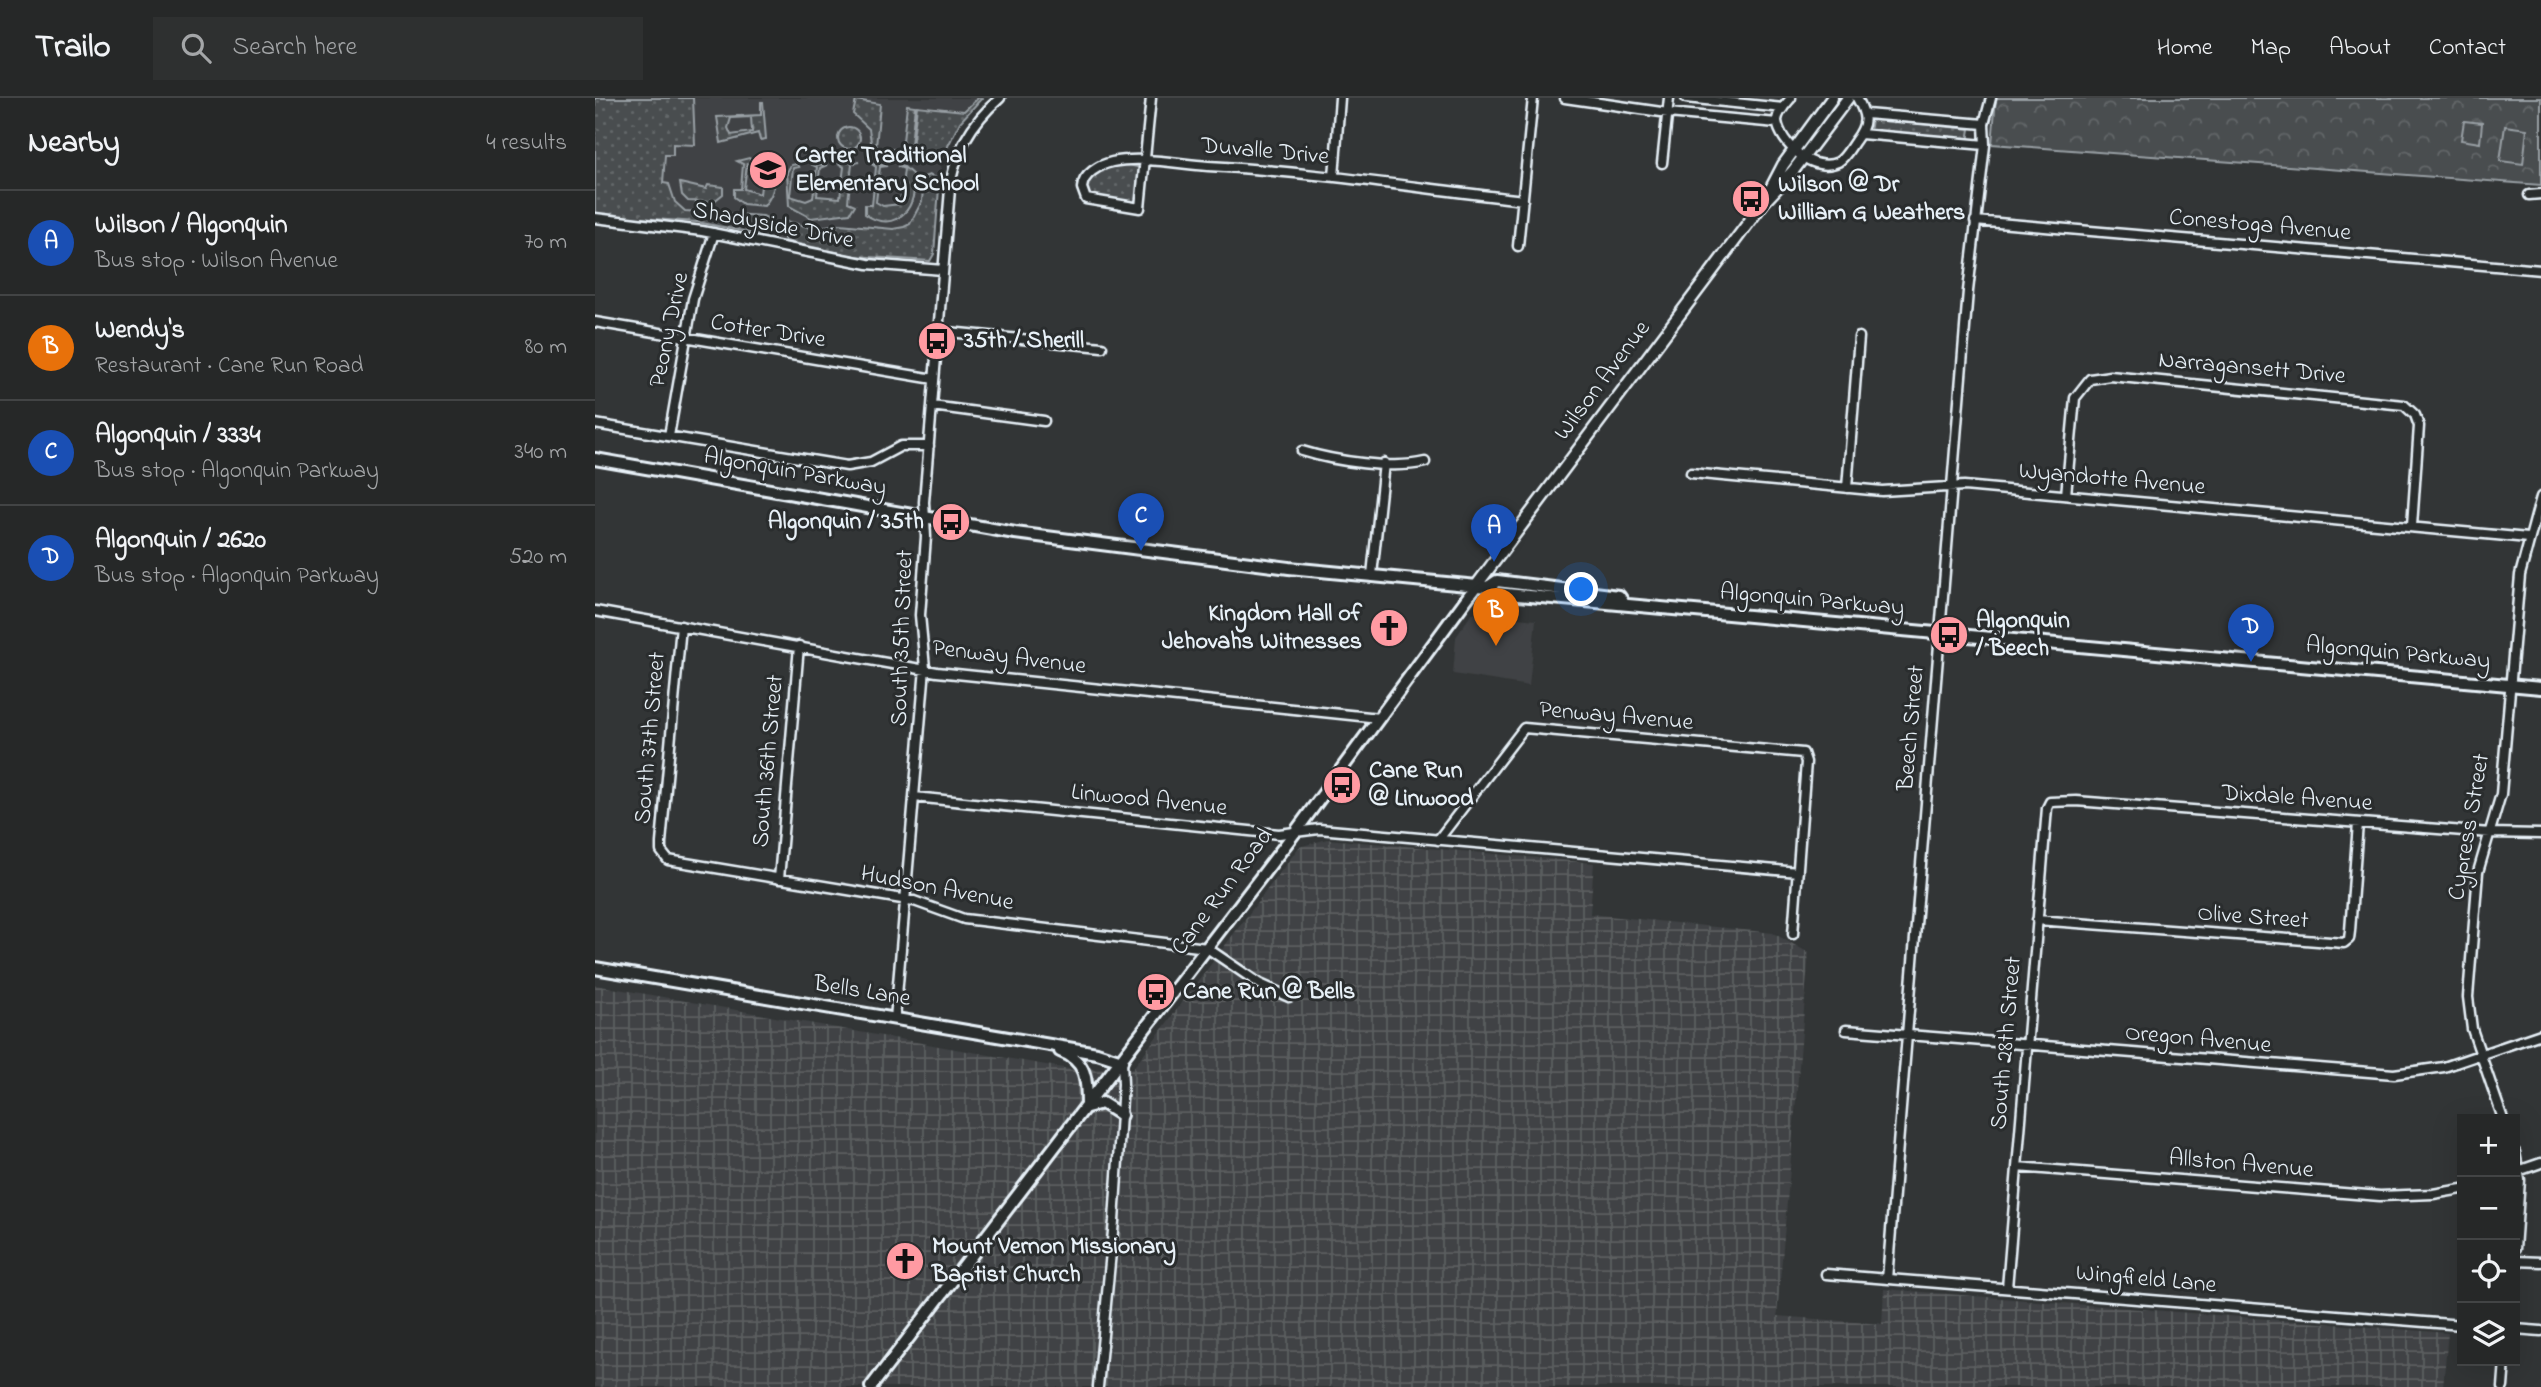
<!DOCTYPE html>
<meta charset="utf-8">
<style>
:root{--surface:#262828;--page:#2e3030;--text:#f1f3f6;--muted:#a4a6a8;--line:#424445;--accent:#ea580c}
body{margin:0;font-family:"Indie Flower",sans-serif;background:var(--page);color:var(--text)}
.controls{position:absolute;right:21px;bottom:21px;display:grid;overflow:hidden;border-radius:0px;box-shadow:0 7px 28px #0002}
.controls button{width:63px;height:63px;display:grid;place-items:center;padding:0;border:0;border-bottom:2px solid var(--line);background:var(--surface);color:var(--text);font:35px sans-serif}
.you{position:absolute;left:987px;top:492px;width:24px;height:24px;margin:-18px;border:5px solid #fff;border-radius:50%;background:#1a73e8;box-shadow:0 0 0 10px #1a73e833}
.badge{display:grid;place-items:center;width:46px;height:46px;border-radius:50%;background:var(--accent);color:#fff;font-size:23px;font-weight:700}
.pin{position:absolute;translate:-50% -58px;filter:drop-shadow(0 2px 4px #0008)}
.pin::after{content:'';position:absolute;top:37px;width:24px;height:21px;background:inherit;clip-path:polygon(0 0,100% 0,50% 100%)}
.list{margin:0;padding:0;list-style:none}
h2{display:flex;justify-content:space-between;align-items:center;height:91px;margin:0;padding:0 28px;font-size:30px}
h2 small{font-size:23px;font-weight:400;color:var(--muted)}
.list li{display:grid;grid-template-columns:46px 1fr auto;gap:21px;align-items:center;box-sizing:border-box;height:105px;padding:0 28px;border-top:2px solid var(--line)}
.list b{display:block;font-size:26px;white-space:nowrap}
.list p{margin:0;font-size:23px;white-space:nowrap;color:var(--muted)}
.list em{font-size:23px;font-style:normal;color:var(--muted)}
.icon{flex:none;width:38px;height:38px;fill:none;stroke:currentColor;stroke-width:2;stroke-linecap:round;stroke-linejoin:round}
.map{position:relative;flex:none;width:1946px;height:1289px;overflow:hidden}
header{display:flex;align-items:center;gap:42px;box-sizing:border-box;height:98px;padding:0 35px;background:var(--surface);border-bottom:2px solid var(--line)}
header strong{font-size:33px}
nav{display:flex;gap:38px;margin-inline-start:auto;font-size:24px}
.search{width:490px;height:63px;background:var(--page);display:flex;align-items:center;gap:18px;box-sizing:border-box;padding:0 24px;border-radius:0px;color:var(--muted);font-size:26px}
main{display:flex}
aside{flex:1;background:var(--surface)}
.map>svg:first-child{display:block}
</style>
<header>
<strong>Trailo</strong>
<div class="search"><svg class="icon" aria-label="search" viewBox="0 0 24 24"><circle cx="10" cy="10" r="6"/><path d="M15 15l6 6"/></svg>Search here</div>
<nav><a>Home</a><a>Map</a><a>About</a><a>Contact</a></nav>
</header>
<main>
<aside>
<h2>Nearby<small>4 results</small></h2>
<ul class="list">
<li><span class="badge" style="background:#1a4fb4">A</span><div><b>Wilson / Algonquin</b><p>Bus stop · Wilson Avenue</p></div><em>70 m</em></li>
<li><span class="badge" style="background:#e8710a">B</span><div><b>Wendy's</b><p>Restaurant · Cane Run Road</p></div><em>80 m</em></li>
<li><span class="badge" style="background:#1a4fb4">C</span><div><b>Algonquin / 3334</b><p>Bus stop · Algonquin Parkway</p></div><em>340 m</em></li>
<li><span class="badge" style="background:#1a4fb4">D</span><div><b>Algonquin / 2620</b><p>Bus stop · Algonquin Parkway</p></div><em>520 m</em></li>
</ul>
</aside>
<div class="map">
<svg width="1946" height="1289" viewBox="0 0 1946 1289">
<defs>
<pattern id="industrial-grid" width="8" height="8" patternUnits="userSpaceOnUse" patternTransform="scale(1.75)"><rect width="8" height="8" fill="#3f4244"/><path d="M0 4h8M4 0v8" fill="none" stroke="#5b5e60"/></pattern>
<pattern id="grass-dots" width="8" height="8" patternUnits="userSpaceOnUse" patternTransform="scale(1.75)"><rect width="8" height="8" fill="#494d4f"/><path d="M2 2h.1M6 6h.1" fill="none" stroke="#636769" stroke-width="1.8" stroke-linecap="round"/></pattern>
<pattern id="park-crowns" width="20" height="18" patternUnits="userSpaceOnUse" patternTransform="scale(1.75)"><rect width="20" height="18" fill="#494d4f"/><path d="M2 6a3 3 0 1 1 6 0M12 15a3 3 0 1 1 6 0" fill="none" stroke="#636769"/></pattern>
</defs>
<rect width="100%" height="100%" fill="#323536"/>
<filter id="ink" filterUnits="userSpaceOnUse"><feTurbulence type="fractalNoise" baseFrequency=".0143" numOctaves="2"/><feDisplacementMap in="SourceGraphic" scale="14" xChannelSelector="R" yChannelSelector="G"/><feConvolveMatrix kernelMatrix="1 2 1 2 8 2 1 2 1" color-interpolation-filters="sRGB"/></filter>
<g filter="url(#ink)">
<path fill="#3f4244" d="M0,0H387L365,24L347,60L339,156L335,163L236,154L137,130L102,124L26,120Z
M877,515L941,522L934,588L858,576L861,539Z"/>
<path fill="url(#industrial-grid)" d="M732,741L999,765L995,816L1178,835L1214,855L1182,1218L1287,1226L1289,1191L1853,1235L1848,1289H0V887L474,971L538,970L704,749Z"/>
<path fill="url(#grass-dots)" stroke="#989fa4" stroke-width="2" fill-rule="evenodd" d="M0,0H98L100,47L78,46V57H70L68,85L74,86L80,104L90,113L168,118L174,121V129L163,136L102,124L0,117Z
M383,0H387L365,24L347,60L316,57L322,8L369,13Z
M261,2L285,6L281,49L292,51V55L277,50L274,31L258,16Z
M166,4H168L171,41L165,42L163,35L126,45L122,19L166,17ZM156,19L157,34L136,37L133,30L136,20Z
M312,7L320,8L315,57L295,55V51L307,52Z
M1277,21L1375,31L1373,44L1275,34Z
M243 40a11 11 0 1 1 22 0a11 11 0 1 1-22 0Z
M154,60L159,65L152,66L149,91L165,96L167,80L174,79L176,66L170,64V61L172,60C183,77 182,92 169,108L148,106L139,99V91H146L148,66L142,63Z
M264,64L257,66L253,104L260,107L255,115L216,120L194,108L192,74L196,67L202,66L204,69L198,70L195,98L211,103L218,100L222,69L216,66L232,67L225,70L222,98L245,100L249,69L243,65Z
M275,65L292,68L285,69L281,104L288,108L305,106L309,71L302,68L309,69L317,76C327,107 300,138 270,116V107H277L281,69Z
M534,67L546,70L540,105L493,97L491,86C502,71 516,67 534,67Z
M334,77L342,81L344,90L339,156L335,163L259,158L190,143L185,130L192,123L217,130L245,126L298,131L309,129L315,126L327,103L329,79Z
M85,85L111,91L113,87L128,89V96L118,104L93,103L87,97Z"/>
<path fill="url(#park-crowns)" stroke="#989fa4" stroke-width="2" d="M1401,0H1946V87L1397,46Z"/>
<path fill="#494d4f" stroke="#989fa4" stroke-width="2" d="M1869,23L1887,25L1885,45L1866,42Z
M1910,28L1932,31L1928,66L1905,63Z"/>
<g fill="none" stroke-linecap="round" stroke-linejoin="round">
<g stroke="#e8f1f8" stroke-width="13">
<path id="minor" d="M556,0L545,110L491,101L487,90C488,76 504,67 517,64C547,58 583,66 613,68C719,74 823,90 928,102
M970,0L1073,15L1182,25
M1091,0L1188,10
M1196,0C1191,6 1182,15 1182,23C1185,46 1219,76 1243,64C1250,60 1255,50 1260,43C1273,26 1272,18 1262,0
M1271,16L1389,26
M1266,36L1390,47
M1067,65L1074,0
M739,79L745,0
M1934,97L1946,96
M0,120L107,133L273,166L348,172
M1380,123L1946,172
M923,148L938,0
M0,224L339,281
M343,233L507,249
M337,308L449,323
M0,326L252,368L276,364L306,348H334
M74,338L98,201L119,135
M707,353C739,363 798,372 830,364
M1096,375L1287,393L1369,388L1933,440
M1252,390L1264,239
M1471,397L1480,300L1495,281L1515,278L1809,307L1820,317L1824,328L1817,428
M777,477L789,365
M0,513L342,574L784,620
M86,528L66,745V753L73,762L319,803L369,821L612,850L665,886L694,899
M319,699L684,736L724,731L1203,774
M843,742L929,630L1208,655L1211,664L1198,836
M184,781L204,548
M1442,822L1749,845L1754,841L1755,833L1763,725
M300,921L330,570L325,517L331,439L329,404L355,91C359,54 376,25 405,0
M1251,932L1799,976L1849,969L1946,936
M1908,1021L1877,931L1873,899L1883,774L1906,696L1925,477L1946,399
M1920,1054L1925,1082L1920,1151
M1422,1069L1785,1098L1838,1096L1867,1091
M1920,1074L1946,1065
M1920,1163L1946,1164
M1231,1176L1867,1227
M1292,1181L1373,193L1390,47L1389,26L1396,0
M1412,1190L1452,710L1455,704L1481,703L1895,735L1946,736
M1920,1231L1946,1233
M503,1289L519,1123L528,986L527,963
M1908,1289L1910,1263"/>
</g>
<g stroke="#e8f1f8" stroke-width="15">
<path id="tertiary" d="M1174,94L1188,67L1237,0
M881,488L1169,104L1198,73L1253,0"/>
</g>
<g stroke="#e8f1f8" stroke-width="16">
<path id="secondary" d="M0,361L420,435L694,470L893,489L901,495L1946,590
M893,489L902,483L1024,498L1028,504
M0,870L502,955L527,963
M465,953C493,963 492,984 492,1009L507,1005L526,1017
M276,1289L701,733L881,488"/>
</g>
<use href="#minor" stroke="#2a2d2e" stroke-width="8"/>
<use href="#tertiary" stroke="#2a2d2e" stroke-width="10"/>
<use href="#secondary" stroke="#2a2d2e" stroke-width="10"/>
</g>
</g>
<defs>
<g id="school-disc" transform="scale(2.0125)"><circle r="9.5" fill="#ff9aa2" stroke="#2a2d2e"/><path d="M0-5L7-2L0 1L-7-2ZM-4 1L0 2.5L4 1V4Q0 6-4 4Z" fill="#111"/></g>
<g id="bus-disc" transform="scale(2.0125)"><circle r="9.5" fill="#ff9aa2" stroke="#2a2d2e"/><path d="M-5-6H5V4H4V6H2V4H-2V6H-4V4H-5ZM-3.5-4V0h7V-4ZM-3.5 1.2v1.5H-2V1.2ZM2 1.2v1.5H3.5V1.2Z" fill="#111"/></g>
<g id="church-disc" transform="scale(2.0125)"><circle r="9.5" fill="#ff9aa2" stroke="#2a2d2e"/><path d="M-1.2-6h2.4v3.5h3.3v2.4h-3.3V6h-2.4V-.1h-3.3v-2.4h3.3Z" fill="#111"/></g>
</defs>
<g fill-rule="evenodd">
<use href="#school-disc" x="173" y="72"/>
<use href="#bus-disc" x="1156" y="101"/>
<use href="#bus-disc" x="342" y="243"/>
<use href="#bus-disc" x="356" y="424"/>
<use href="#church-disc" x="794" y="530"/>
<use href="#bus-disc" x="1354" y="537"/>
<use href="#bus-disc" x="747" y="687"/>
<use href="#bus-disc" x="561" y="894"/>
<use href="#church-disc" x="310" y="1163"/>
</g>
<g text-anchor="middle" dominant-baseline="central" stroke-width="6" stroke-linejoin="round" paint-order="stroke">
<g font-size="24" fill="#e8f1f8" stroke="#2a2d2e">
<text transform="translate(670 54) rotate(5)">Duvalle Drive</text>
<text transform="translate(178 128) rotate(11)">Shadyside Drive</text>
<text transform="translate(1665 128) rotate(5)">Conestoga Avenue</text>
<text transform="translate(75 232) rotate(-78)">Peony Drive</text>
<text transform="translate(173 234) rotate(9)">Cotter Drive</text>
<text transform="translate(1657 271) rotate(5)">Narragansett Drive</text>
<text transform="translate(1008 283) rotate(-53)">Wilson Avenue</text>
<text transform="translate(200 375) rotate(10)">Algonquin Parkway</text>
<text transform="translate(1517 382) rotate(5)">Wyandotte Avenue</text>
<text transform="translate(1217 503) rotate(5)">Algonquin Parkway</text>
<text transform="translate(308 540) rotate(-88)">South 35th Street</text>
<text transform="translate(1803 556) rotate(5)">Algonquin Parkway</text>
<text transform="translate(414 560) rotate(7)">Penway Avenue</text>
<text transform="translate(1021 619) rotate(5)">Penway Avenue</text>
<text transform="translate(1317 630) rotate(-85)">Beech Street</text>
<text transform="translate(56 640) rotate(-85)">South 37th Street</text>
<text transform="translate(174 663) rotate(-85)">South 36th Street</text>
<text transform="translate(1702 701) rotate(4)">Dixdale Avenue</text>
<text transform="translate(554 703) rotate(6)">Linwood Avenue</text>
<text transform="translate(1875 729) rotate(-80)">Cypress Street</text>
<text transform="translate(342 791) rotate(11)">Hudson Avenue</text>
<text transform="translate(628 794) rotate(-53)">Cane Run Road</text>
<text transform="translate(1658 820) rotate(4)">Olive Street</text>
<text transform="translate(267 894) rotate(9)">Bells Lane</text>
<text transform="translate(1603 942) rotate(5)">Oregon Avenue</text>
<text transform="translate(1412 945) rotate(-85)">South 28th Street</text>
<text transform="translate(1646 1067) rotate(5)">Allston Avenue</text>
<text transform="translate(1551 1182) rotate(5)">Wingfield Lane</text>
</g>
<g font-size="24" font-weight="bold" fill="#e8f1f8" stroke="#2a2d2e" text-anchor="start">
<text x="200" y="58">Carter Traditional<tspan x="200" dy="28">Elementary School</tspan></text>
<text x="1183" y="87">Wilson @ Dr<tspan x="1183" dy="28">William G Weathers</tspan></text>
<text x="369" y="243">35th / Sherill</text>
<text x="329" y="424" text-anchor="end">Algonquin / 35th</text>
<text x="767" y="516" text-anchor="end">Kingdom Hall of<tspan x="767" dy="28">Jehovahs Witnesses</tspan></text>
<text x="1381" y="523">Algonquin<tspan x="1381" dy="28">/ Beech</tspan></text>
<text x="774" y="673">Cane Run<tspan x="774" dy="28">@ Linwood</tspan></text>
<text x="588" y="894">Cane Run @ Bells</text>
<text x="337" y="1149">Mount Vernon Missionary<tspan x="337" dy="28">Baptist Church</tspan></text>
</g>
</g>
</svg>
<div class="controls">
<button>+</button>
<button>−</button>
<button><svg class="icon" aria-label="locate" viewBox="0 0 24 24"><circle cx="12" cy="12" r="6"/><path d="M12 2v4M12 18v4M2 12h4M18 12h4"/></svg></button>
<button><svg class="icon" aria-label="layers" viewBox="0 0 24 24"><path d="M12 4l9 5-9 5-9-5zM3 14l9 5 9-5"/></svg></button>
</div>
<div class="you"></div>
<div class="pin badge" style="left:899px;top:464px;background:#1a4fb4">A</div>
<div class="pin badge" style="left:901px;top:548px;background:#e8710a">B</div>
<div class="pin badge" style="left:546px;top:453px;background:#1a4fb4">C</div>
<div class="pin badge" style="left:1656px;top:564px;background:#1a4fb4">D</div>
</div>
</main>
